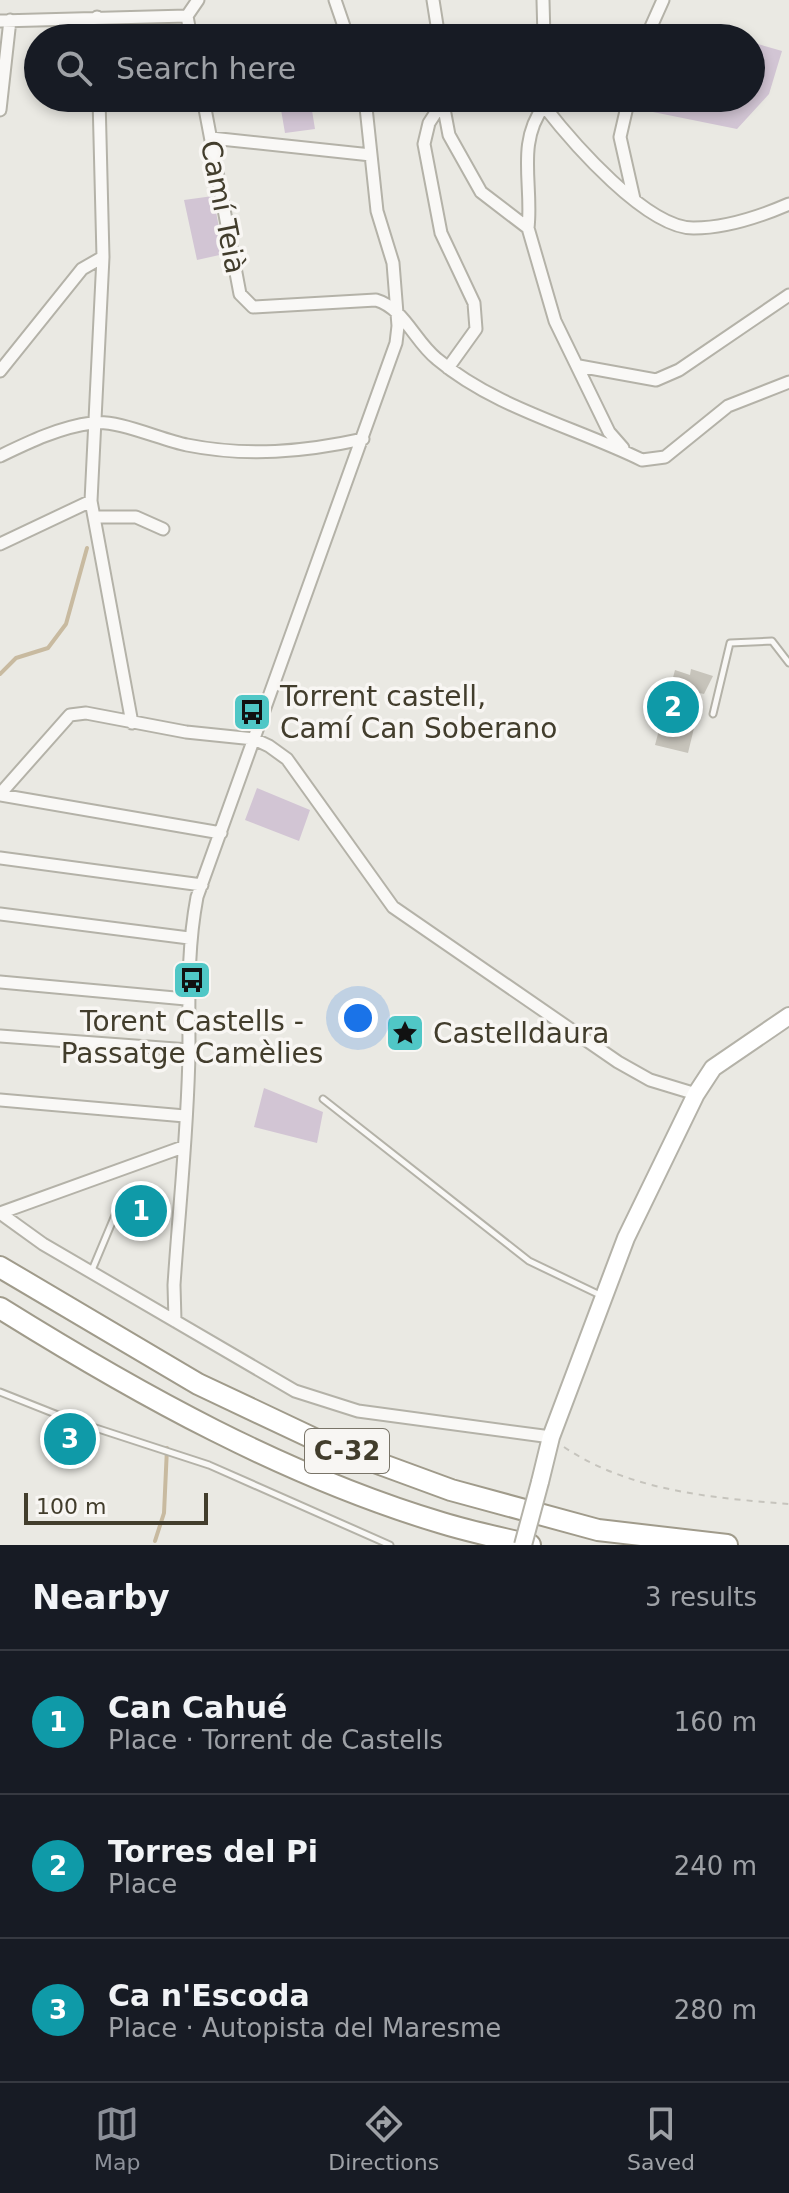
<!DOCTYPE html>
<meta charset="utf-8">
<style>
:root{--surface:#171b24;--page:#20242c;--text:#f1f3f6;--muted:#9ea1a6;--line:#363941;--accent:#8c9099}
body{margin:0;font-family:"DejaVu Sans",sans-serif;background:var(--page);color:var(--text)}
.scale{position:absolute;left:24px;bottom:20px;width:184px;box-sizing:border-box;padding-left:8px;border:4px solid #423d2c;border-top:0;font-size:22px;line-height:28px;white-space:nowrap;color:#423d2c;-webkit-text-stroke:6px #f8f6f3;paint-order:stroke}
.you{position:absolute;left:358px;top:1018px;width:28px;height:28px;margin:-20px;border:6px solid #fff;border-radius:50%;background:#1a73e8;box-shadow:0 0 0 12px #1a73e833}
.badge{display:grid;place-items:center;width:52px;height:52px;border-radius:50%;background:var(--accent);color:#fff;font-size:26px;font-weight:700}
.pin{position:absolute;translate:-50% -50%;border:4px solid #fff;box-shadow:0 2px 8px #0006}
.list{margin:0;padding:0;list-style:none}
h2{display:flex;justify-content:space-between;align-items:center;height:104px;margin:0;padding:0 32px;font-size:34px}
h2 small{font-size:26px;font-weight:400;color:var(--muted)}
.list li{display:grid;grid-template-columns:52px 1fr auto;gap:24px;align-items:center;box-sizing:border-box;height:144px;padding:0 32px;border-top:2px solid var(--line)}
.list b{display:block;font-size:30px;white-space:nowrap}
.list p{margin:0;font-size:26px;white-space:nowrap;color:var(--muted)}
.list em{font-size:26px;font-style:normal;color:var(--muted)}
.icon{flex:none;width:44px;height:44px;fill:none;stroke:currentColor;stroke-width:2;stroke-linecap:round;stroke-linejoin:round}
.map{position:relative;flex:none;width:789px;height:1545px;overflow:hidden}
.search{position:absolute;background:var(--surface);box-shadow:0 4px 12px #0003;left:24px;right:24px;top:24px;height:88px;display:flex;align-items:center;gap:20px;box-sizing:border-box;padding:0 28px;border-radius:44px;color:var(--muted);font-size:30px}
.sheet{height:536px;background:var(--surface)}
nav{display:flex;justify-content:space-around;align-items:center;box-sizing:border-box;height:112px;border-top:2px solid var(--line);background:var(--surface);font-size:22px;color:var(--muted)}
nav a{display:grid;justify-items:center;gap:4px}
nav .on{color:var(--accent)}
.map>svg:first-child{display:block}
</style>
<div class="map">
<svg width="789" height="1545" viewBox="0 0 789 1545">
<rect width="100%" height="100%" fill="#eae9e3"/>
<path fill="#d2c5d4" d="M686,24L736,38H660Z
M751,42L782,51L769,94L737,129L648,111L651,98H751Z
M279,98H310L315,129L285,133Z
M213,196L224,254L197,260L184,200Z
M257,788L310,810L299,841L245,820Z
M264,1088L323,1112L317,1143L254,1127Z"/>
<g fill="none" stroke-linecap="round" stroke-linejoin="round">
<path stroke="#c8baa0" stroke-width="4" d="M0,674L16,658L48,648L66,624L87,548
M155,1541L164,1513L167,1448"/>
</g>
<path fill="#c7c4bb" d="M691,669L713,676L704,694L686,690L677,720L695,724L688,753L655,745L675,670L690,675Z
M129,1195L161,1215L158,1231L123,1208Z"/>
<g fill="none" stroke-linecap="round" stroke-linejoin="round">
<g stroke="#b4b2a8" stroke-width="9">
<path id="lane" d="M713,714L730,643L772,641L789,663
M323,1099L529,1261L602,1296
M92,1270L118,1208
M0,1392L68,1419L209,1465L390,1545"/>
</g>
<g stroke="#b4b2a8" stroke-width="15">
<path id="street" d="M335,0L348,38
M433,0L439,38
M543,0L544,38
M187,16L191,38
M187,16L198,0
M97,17V38
M0,21L187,16
M646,38L663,0
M99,98L103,257L91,501L132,723
M203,98L240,294L253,307L376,300C404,308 415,342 437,359C495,408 575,427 642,460L665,457L728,406L789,382
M442,98L449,135L481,192L528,228L555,321L609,432L623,448
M629,98L620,137L634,199
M442,103L429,123L424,144L441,233L474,303L476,329L448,368
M544,106C572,142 647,229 694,228C727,228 759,217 789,204
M0,110L10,20
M211,138L371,155
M528,228C533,185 516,143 544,106
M579,366L656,380L679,370L789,295
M0,371L82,269L103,257
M0,456C29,442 60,427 92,423C117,419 161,440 187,445C247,457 304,452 363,439
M95,517H136L163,529
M0,544L91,501
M0,794L70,715L86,713L186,732L254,739L269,746L287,759L393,907L618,1062L650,1080L696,1094
M0,795L221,833
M0,858L202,885
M0,914L189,938
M0,982L186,999
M0,1036L189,1050
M0,1100L185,1116
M0,1213L43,1244L295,1391L358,1411L551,1437
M0,1213L183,1147
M175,1321L174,1285C179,1208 188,1129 189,1051C189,998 187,950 197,897L396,343L398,326L393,263L377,211L365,98"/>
</g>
<g stroke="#b4b2a8" stroke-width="20">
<path id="secondary" d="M540,1482L551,1437L626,1238L696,1094L713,1068L789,1016"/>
</g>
<g stroke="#a09b8b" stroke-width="24">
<path id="highway" d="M0,1267L198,1384L323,1443L451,1490L598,1530L727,1545
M0,1308C138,1394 285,1476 442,1523C471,1532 501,1538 530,1545"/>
</g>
<path stroke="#c6c4bd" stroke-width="2" stroke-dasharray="6 6" stroke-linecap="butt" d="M564,1447C629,1491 713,1498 789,1504"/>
<use href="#lane" stroke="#f9f8f6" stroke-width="5"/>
<use href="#street" stroke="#f9f8f6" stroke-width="11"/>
<use href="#secondary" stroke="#fff" stroke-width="16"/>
<use href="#highway" stroke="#fff" stroke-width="20"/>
<g stroke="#b4b2a8" stroke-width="20" stroke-linecap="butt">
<path id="secondary-bridge" d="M523,1545L540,1482"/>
</g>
<use href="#secondary-bridge" stroke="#fff" stroke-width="16"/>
</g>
<defs>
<g id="bus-square" transform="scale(2)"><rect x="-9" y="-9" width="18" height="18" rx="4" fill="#50c7c6" stroke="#f8f6f3"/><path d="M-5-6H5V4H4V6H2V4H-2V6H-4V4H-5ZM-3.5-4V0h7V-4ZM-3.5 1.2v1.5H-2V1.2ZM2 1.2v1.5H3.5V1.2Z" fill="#111"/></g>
<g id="sight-square" transform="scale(2)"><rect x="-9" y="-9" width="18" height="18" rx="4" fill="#50c7c6" stroke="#f8f6f3"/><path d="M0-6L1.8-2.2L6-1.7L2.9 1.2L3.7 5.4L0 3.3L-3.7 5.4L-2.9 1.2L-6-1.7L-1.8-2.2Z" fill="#111"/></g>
</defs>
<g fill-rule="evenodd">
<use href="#bus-square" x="252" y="712"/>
<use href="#bus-square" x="192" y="980"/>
<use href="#sight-square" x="405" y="1033"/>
</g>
<g text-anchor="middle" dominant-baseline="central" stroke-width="7" stroke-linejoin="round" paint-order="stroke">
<rect fill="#f8f6f3" stroke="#797468" stroke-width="2" x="305" y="1429" width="84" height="44" rx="6"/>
<g font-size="26" font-weight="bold" fill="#423d2c">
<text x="347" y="1451">C-32</text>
</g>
<g font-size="28" fill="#423d2c" stroke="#f8f6f3">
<text transform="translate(223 207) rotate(79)">Camí Teià</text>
</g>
<g font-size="28" fill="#423d2c" stroke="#f8f6f3" text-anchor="start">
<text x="280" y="696">Torrent castell,<tspan x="280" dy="32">Camí Can Soberano</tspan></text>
<text x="192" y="1021" text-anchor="middle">Torent Castells -<tspan x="192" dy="32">Passatge Camèlies</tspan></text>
<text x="433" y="1033">Castelldaura</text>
</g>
</g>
</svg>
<div class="scale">100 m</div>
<div class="you"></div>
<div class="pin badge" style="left:141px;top:1211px;background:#0f9aa8">1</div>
<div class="pin badge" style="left:673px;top:707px;background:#0f9aa8">2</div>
<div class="pin badge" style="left:70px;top:1439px;background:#0f9aa8">3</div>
<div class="search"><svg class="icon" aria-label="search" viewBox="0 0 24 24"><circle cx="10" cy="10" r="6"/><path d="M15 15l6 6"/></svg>Search here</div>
</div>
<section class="sheet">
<h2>Nearby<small>3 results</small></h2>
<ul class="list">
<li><span class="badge" style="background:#0f9aa8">1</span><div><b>Can Cahué</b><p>Place · Torrent de Castells</p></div><em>160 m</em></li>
<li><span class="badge" style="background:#0f9aa8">2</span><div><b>Torres del Pi</b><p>Place</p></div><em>240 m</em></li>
<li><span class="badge" style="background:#0f9aa8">3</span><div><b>Ca n'Escoda</b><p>Place · Autopista del Maresme</p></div><em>280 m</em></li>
</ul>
</section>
<nav>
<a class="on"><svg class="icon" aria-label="map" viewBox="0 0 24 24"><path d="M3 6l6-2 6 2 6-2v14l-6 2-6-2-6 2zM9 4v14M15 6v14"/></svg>Map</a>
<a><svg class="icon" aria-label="directions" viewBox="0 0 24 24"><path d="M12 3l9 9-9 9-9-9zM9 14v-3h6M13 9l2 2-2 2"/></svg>Directions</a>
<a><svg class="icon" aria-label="saved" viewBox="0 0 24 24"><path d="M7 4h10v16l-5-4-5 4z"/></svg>Saved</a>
</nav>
